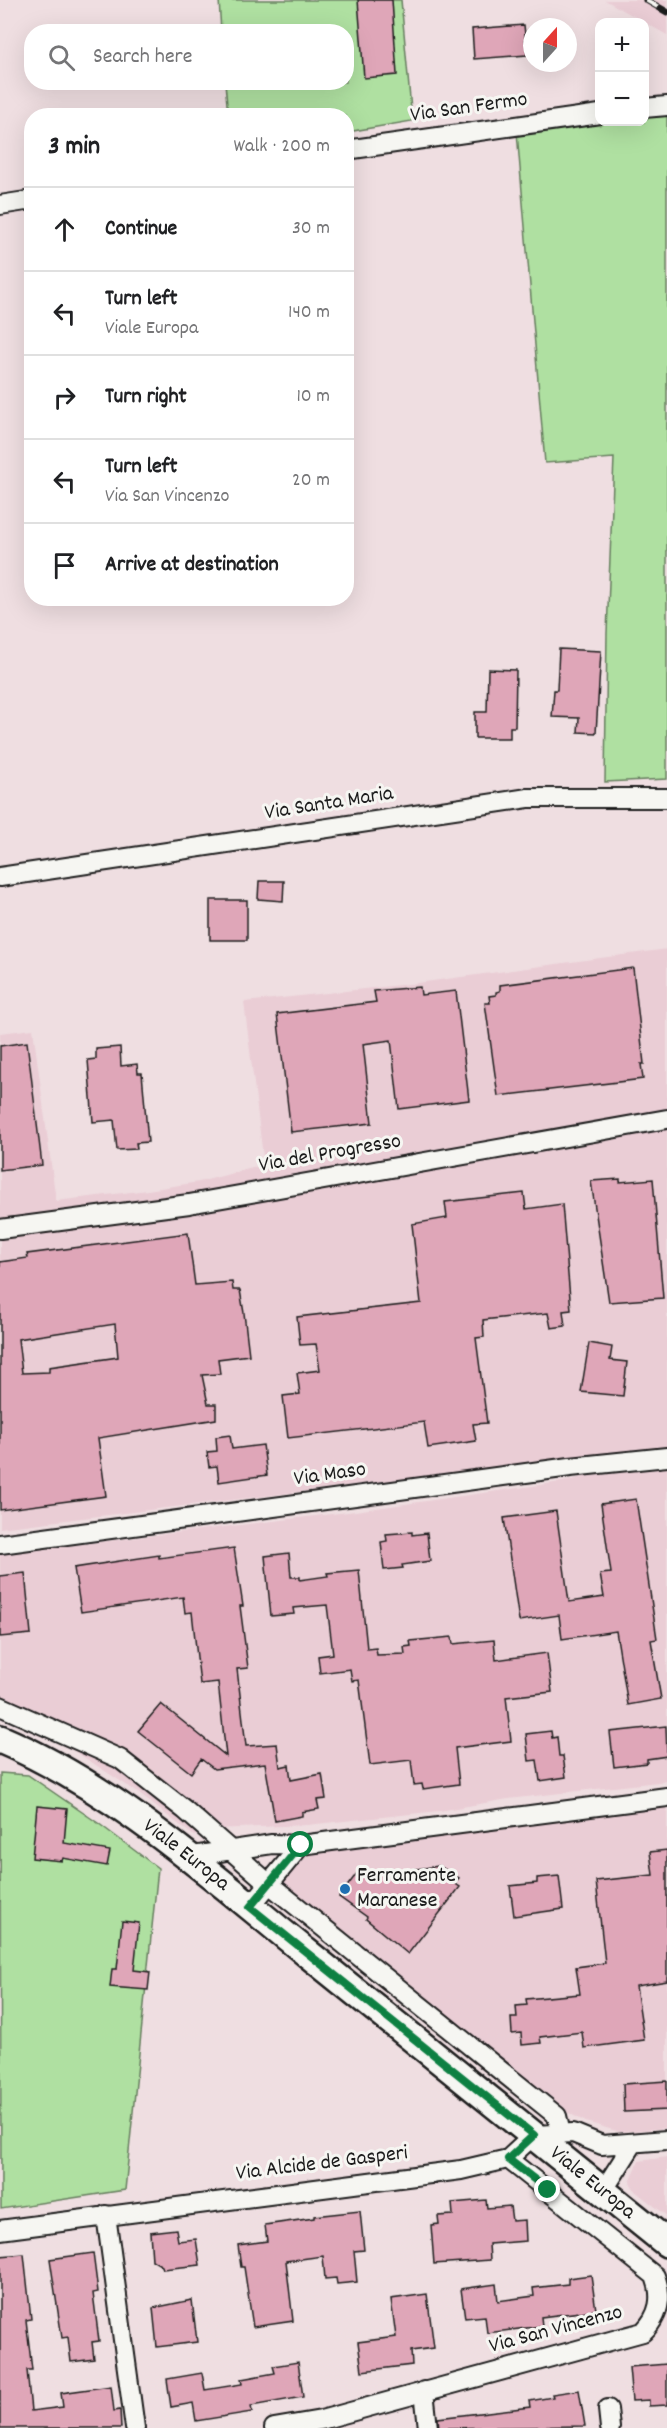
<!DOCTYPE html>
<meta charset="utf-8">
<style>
:root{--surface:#fff;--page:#f6f6f6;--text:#202124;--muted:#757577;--line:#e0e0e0}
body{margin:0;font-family:Dekko,sans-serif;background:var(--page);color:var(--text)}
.controls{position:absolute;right:18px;top:18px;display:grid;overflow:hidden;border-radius:12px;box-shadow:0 6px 24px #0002}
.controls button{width:54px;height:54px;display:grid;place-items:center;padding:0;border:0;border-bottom:2px solid var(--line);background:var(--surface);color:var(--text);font:30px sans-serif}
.compass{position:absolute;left:523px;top:18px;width:54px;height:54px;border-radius:50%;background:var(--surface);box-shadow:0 6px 24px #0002;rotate:21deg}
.stop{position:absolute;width:18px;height:18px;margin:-14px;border:4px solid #0b8043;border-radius:50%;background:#fff}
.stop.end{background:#0b8043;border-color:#fff;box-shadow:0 2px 6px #0008}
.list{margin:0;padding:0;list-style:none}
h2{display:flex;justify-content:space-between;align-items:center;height:78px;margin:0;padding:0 24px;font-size:26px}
h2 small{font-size:20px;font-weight:400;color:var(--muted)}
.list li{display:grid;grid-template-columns:39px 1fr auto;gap:18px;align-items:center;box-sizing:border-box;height:84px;padding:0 24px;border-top:2px solid var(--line)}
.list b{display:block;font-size:22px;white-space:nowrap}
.list p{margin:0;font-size:20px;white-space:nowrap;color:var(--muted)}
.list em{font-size:20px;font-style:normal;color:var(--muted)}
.icon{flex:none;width:33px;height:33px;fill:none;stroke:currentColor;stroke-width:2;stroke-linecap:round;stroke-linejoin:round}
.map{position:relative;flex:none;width:667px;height:2428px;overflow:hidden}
.search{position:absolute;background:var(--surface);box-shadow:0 6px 24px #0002;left:24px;top:24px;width:330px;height:66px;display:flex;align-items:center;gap:15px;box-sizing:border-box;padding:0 21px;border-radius:24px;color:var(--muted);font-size:22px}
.panel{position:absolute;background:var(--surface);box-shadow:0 6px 24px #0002;left:24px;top:108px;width:330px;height:498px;border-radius:24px}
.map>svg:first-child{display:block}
</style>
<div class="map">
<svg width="667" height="2428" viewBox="0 0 667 2428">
<rect width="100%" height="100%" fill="#efdee1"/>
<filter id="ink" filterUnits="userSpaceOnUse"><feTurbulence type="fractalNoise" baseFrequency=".0167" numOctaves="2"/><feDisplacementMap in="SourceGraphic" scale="12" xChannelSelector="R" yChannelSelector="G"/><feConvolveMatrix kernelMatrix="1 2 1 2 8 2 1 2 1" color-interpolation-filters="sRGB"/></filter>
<g filter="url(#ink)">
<path fill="#eacdd5" d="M605,0H667V35Z
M667,949V1451L505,1467L0,1528V1033L33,1029L56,1201L148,1190L199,1182L264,1165L244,1002L410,984Z
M667,1468V1781L508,1799L439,1811L307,1825L214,1829L194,1836L134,1790L56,1739L0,1714V1554L348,1512L568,1481L582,1477Z
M667,1807V2128L620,2132L586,2122L559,2108L266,1893L282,1875L313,1851L442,1837L512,1825Z
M667,2157V2216L635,2191L630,2182L639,2161Z"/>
<path fill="#afe0a1" stroke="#667e5e" stroke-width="1.5" d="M219,0H401L412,121L347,132L346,116L228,115L225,83L346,82V32L221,31Z
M667,113V779L605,782L607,633L614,458L545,463L517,132L600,122H644L645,116Z
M0,1773L28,1775L98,1823L158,1868L125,2190L1,2209Z"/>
<path fill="#dfa6b8" stroke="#1c1c1c" stroke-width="1.5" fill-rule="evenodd" d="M358,0H392L397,75L364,78Z
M524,25L527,55L474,59L472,29Z
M559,649L601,651L596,733L578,732L579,718L552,717L554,690H557Z
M488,669L516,670L515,727H510V738H475V712H487Z
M259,881H284L283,901L258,899Z
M210,900H247V940H210Z
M633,968L644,1064H641L643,1079L498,1096L485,1003H490L489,996L496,995V992L500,991V985Z
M420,987L421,995L456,991L469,1100L399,1109L391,1040L363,1044L372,1123L291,1132L277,1014L376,1002L374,991Z
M27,1042L42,1165L0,1170V1046Z
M120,1047L121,1066L137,1064L138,1073H142L148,1142L136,1143L137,1149L117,1150L114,1120L93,1122L88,1060L96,1059V1049Z
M620,1179V1182L653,1179L663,1298L609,1302L591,1181Z
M524,1193L526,1209L562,1204L571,1310L563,1311L565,1326L551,1328L548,1313L483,1320L484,1337L476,1338L487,1423L473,1424L476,1441L428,1448L424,1422L288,1438L283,1396L300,1394L297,1373L320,1370L316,1344L300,1345L297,1317L421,1303L412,1224L447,1218L445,1202Z
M188,1233L195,1285L232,1282L233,1290H240L244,1313L249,1355L218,1359L220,1374L202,1375L208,1404H216V1419L98,1438L106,1496L0,1510V1262L28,1258L27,1254ZM115,1324L118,1357L49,1367V1372L22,1373L18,1339Z
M589,1343L612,1347L610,1360L627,1362L623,1396L581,1392Z
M230,1435L232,1449L263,1445L267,1475L219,1482L217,1466L209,1467L207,1452L217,1451L216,1437Z
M636,1499L657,1639L651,1640L661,1699L628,1705L616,1631L562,1639L559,1615L519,1621L504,1518L556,1511L569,1602L604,1597L600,1574L611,1573L601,1504Z
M412,1532V1535L427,1533L430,1561L402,1565L403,1568L384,1570L381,1542L387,1541L386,1534Z
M234,1548L243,1606H240L248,1668L237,1669L246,1746L277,1744L280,1767L289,1765L291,1780L322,1774L326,1799L317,1800L319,1809L302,1812V1816L275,1821L265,1763L214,1769L201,1759L191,1773L138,1731L161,1704L226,1756L218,1682L200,1684L192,1612L185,1613L183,1597L81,1612L74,1568L159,1555V1558Z
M289,1553L291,1577H300V1580L328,1576L327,1573L359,1570L367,1649L376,1648L377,1655L405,1654L404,1647L411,1646L410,1641L452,1637L453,1644L494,1640L496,1660L547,1653L552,1692L506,1697L511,1741L455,1748L459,1784L423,1789L422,1784L414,1785L411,1760L370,1765L359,1680L352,1681L350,1669L320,1673L318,1656L333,1654L327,1605L293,1608L294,1614L271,1616L265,1556Z
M25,1573L31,1634L0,1637V1576Z
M666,1726L667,1756L647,1759V1763L614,1767L610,1732Z
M551,1731L552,1738L557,1737L559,1756H563L566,1777L540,1781L537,1760L529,1761L526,1734Z
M37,1806L67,1809L64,1843L110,1851L107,1866L63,1858L62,1861L32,1858Z
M667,1850V1981L636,1986L644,2040L584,2048L582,2032L540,2037L541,2043L522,2045L521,2033L512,2034L511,2018H517L516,2006L527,2005L526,1999L580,1994L576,1967L605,1963L596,1881L653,1875L650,1852Z
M439,1866L459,1878L454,1883L460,1887L408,1954L366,1919L367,1917L339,1897L361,1868L371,1875Z
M559,1876L563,1909L514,1916L510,1886L537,1883V1878Z
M122,1921L139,1923L134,1970L150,1972L148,1990L110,1987L112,1969H117Z
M667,2081V2110L624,2112L623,2084Z
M486,2200L487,2208L510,2206L512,2221L525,2220L526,2241L489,2244L490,2260L434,2264L431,2225L439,2224L438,2216L453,2215L452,2203Z
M360,2211L364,2250L354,2251L357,2282L337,2284L336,2278L325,2279L323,2256L286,2261L293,2321L253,2327L244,2267H241L238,2245L267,2241L265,2225L314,2218V2216Z
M176,2229L178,2241L196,2239L200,2265L163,2269L162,2266L152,2260L150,2232Z
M93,2253L98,2292L93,2293L99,2341L92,2342L94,2359L71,2362L68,2337L62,2338L50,2259Z
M24,2254L31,2319L26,2320L32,2370H27L31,2411L63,2407L61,2393L111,2386L114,2411L120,2410L121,2428H0V2256Z
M591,2275L596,2310L541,2317L542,2326L487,2333L485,2316L465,2318L461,2289L496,2284L498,2301L534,2296L533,2288L568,2284V2278Z
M427,2294L434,2348L411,2351L412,2365L362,2371L358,2342L396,2337L391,2299Z
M192,2300L197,2342L157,2347L153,2308Z
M298,2362L303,2397L251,2406L252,2412L196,2421L193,2403L171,2407L167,2379L202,2373L205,2390L242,2384L241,2379L275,2373L273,2366Z
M667,2364V2405L649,2406V2400L632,2401L629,2367Z
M579,2390L585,2426L439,2428L438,2418L530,2407L529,2401L553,2397L552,2394Z"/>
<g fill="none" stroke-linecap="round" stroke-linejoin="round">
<g stroke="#1c1c1c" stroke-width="22">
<path id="street" d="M644,108L667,106
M346,150L600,114
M0,205L32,200
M0,877L528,798H667
M0,1229L189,1204L667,1119
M0,1544L570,1467L667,1457
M0,1706L120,1759L185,1810L268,1883L557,2116L561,2134
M186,1857L272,1844L301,1845L667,1797
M250,1907L301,1845
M603,2191L633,2144
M106,2215L135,2428
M0,2230L461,2170L508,2159L534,2135L573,2133L602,2145L667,2140
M424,2391L428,2428
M608,2409L610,2428
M274,2428L321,2420L643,2332C660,2315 663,2297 655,2276L508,2159"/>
</g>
<g stroke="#1c1c1c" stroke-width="32">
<g id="secondary">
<path id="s1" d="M0,1739C115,1788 211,1875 307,1953C427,2050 547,2146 667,2243"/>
</g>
</g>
<use href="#street" stroke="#f6f6f2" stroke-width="18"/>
<use href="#secondary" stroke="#f6f6f2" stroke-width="27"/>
<g stroke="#1c1c1c" stroke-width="7">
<path id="rail" d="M646,0L667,12"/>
</g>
<use href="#rail" stroke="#f6f6f2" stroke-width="4.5" stroke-dasharray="14" stroke-linecap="butt"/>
</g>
</g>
<g fill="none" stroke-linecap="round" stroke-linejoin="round" filter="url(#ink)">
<path stroke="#0b8043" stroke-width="8" d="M301,1845L250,1907L534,2135L508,2159L548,2190"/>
</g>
<circle fill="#1f6fb2" stroke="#f6f6f2" stroke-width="2" cx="345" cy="1889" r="6"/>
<g text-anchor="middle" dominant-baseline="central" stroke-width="6" stroke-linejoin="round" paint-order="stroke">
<g font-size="22" fill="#1c1c1c" stroke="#f6f6f2">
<text transform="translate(469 108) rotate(-8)">Via San Fermo</text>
<text transform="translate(329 804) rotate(-9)">Via Santa Maria</text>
<text transform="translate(330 1154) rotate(-10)">Via del Progresso</text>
<text transform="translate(330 1475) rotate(-8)">Via Maso</text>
<text stroke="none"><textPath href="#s1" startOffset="220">Viale Europa</textPath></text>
<text transform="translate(322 2164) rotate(-7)">Via Alcide de Gasperi</text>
<text stroke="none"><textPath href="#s1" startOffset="742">Viale Europa</textPath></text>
<text transform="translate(556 2330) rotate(-15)">Via San Vincenzo</text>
</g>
<g font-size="22" fill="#1c1c1c" stroke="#f6f6f2" text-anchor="start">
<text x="357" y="1876">Ferramente<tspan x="357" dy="25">Maranese</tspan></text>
</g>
</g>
</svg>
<div class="controls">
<button>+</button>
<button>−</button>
</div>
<svg class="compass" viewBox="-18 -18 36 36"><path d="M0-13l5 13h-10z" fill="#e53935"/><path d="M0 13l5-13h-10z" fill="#757577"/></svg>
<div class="stop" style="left:301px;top:1845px"></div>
<div class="stop end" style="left:548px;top:2190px"></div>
<div class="search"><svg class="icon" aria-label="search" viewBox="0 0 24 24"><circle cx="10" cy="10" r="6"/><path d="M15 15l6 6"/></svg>Search here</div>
<section class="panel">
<h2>3 min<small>Walk · 200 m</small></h2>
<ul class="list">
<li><svg class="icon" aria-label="ahead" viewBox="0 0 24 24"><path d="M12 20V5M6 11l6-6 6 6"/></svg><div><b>Continue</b></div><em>30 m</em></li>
<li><svg class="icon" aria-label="left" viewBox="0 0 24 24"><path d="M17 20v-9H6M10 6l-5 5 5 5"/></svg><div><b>Turn left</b><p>Viale Europa</p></div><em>140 m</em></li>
<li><svg class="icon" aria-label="right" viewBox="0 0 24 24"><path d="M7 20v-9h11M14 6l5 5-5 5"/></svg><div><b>Turn right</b></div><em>10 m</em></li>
<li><svg class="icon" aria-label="left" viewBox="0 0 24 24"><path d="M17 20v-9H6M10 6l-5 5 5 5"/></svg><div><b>Turn left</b><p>Via San Vincenzo</p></div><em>20 m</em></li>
<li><svg class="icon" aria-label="arrive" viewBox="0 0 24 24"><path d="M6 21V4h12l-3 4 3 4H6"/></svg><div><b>Arrive at destination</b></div></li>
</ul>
</section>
</div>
